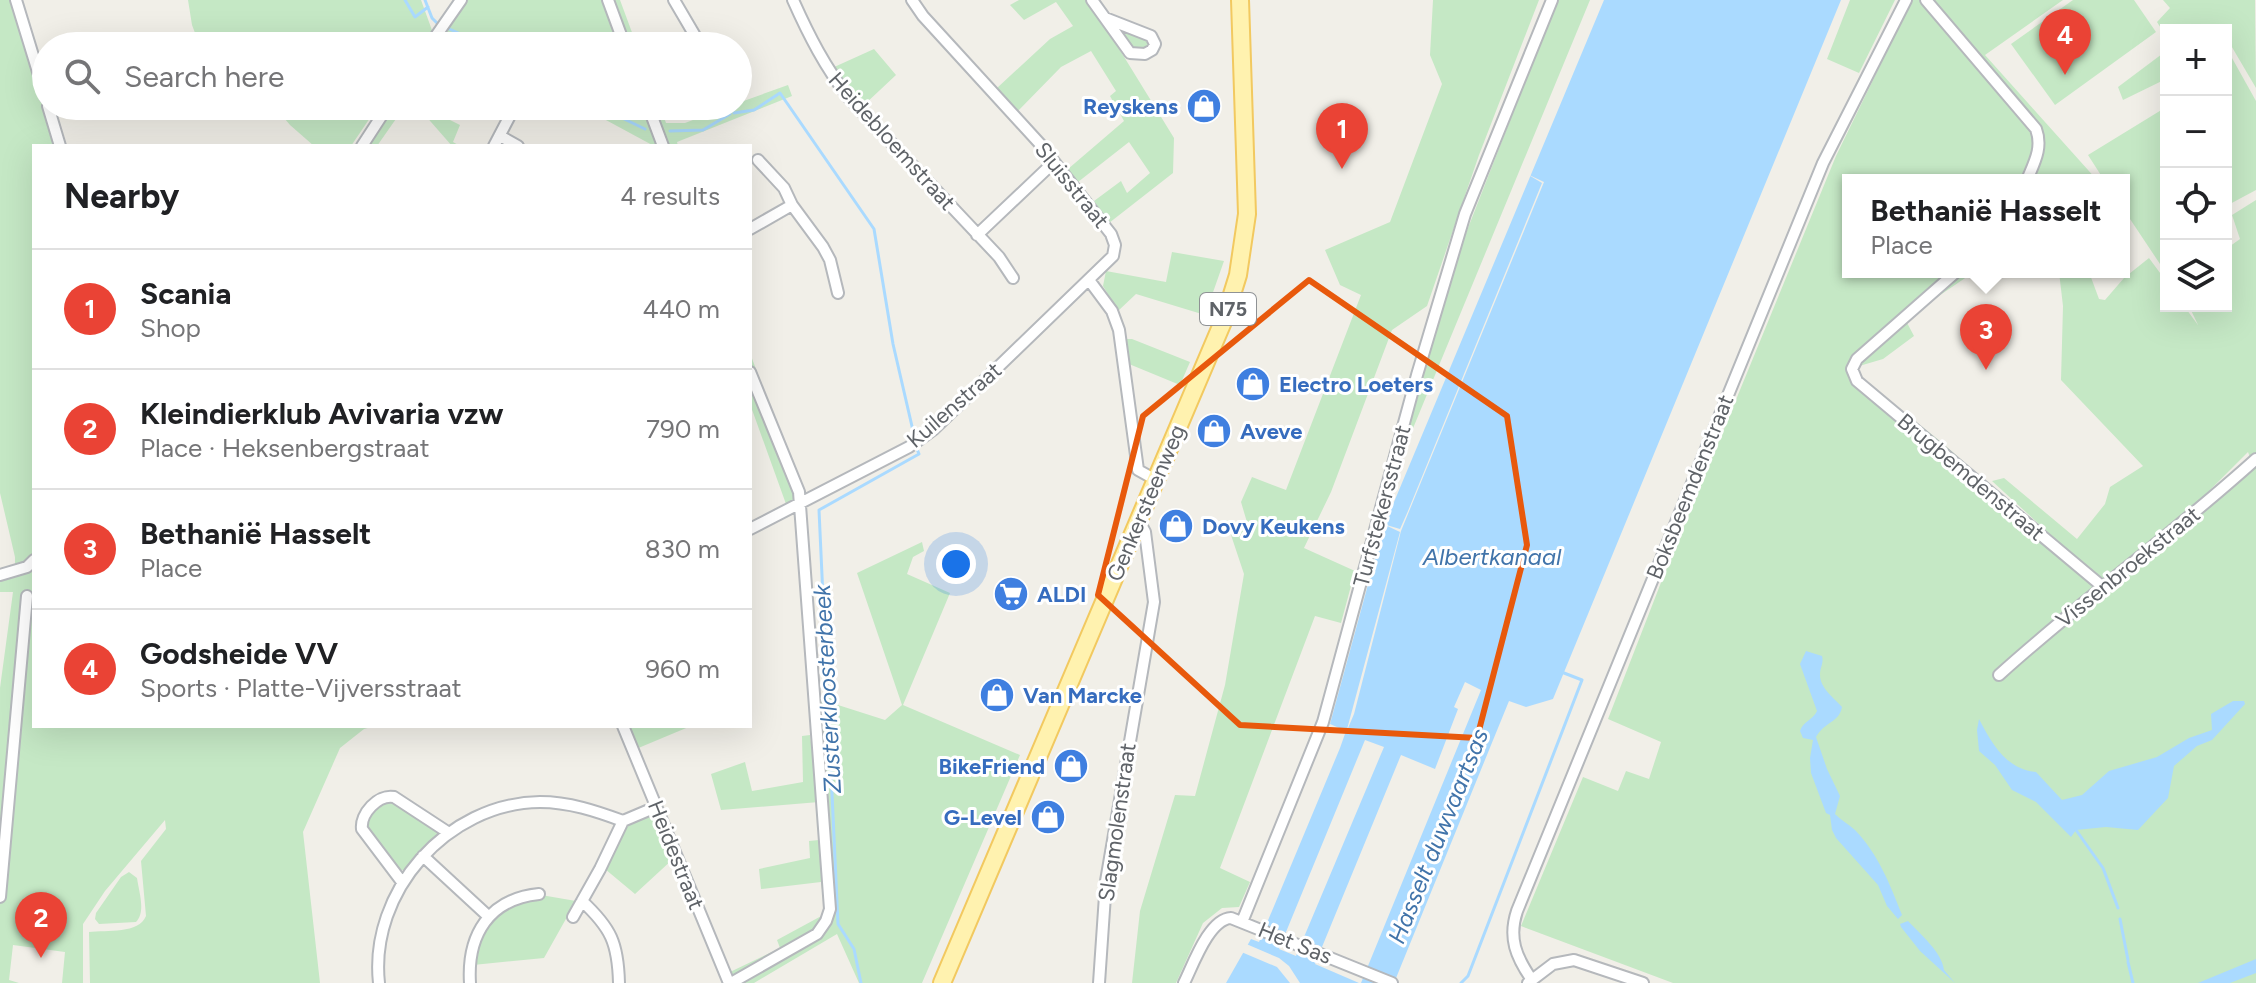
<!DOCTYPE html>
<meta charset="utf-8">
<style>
:root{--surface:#fff;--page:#f6f6f6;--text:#202124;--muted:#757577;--line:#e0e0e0;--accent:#ea4335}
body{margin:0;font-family:Figtree,sans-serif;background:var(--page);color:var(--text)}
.controls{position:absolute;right:24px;top:24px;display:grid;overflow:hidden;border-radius:0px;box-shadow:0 8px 32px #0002}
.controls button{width:72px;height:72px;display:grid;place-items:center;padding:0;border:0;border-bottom:2px solid var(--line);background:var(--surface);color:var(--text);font:40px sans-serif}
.you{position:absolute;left:956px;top:564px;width:28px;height:28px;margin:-20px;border:6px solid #fff;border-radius:50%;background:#1a73e8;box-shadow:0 0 0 12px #1a73e833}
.badge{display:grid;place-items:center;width:52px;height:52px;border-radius:50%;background:var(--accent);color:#fff;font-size:26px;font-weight:700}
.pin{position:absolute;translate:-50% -66px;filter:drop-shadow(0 2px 4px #0008)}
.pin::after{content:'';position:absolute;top:42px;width:28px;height:24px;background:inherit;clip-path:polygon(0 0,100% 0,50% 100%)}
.popup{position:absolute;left:1842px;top:174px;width:288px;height:104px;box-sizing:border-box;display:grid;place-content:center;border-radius:0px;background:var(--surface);filter:drop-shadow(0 2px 6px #0005);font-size:26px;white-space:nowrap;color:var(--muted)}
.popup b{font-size:30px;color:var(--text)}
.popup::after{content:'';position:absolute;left:50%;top:100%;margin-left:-16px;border:16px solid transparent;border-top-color:var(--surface)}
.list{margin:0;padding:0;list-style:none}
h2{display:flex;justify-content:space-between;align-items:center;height:104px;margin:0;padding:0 32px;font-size:34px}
h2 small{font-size:26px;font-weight:400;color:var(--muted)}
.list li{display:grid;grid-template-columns:52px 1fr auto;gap:24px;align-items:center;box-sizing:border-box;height:120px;padding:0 32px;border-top:2px solid var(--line)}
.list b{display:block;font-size:30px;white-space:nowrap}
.list p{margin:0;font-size:26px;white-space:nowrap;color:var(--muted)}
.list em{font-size:26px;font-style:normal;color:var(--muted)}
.icon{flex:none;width:44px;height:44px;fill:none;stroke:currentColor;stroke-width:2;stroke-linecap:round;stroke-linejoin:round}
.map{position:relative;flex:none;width:2256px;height:983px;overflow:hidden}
.search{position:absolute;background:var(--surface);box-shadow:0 8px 32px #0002;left:32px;top:32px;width:720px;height:88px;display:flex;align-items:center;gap:20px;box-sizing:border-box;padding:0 28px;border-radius:44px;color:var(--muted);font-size:30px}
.panel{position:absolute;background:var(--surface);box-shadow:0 8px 32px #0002;left:32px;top:144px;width:720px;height:584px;border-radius:0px}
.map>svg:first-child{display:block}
</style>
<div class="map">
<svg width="2256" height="983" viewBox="0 0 2256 983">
<rect width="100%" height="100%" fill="#f1efe8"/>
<path fill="#c5e8c5" d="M0,0H12L56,146H34V726H375L364,729L340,748L303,832L320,983H90L89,932C107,930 139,934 146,916L141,861L166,829L165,820L105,891L83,924V983H62L65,952L13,945L9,980L19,983H0V688L13,592H0V576L15,574V557L0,493Z
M188,0H421L433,33L427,32L418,46H200L192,25Z
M467,0H620L637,46H435Z
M1019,0H1085L1110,34L1174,138L1173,173L1109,223L1094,201L1121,181L1127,193L1150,173L1129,142L1078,182L1068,169L1124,121L1110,96L1116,91L1091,51L1061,67L1017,112L997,88L1050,39L1073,26L1056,2L1024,20L1010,5Z
M1433,0H1539L1479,155L1427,306L1392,330L1331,492L1304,548L1355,571L1341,623L1315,616L1220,868L1250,882L1239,907L1222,908L1203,923L1176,983H1132L1140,911L1175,795L1195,796L1225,685L1244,574L1226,520L1249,529L1241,502L1252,477L1286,490L1361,295L1340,285L1325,250L1390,222L1442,84L1430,55Z
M1557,0H1590L1397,467L1459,251Z
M1850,0H1895L1859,73L1827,59Z
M1912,0H2063L1985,55L2097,180H1848V272H1974L1905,319L1914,336L1883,359L1849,369L1940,441L2103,584L2253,465L2248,452L2178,522L2101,581L1992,481L2004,478L2077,539L2105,504L2110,487L2143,466L2061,380L2063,306L2059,272H2089L2099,299L2105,300L2124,278L2149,258L2166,281V306H2184L2198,325L2189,306H2226V249L2240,239L2232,215L2256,200V983H1673L1521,926L1583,777L1618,791L1626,771L1649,779L1661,742L1608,719L1662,580L1836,156Z
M2073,0H2134L2156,32L2055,105L2011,44Z
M2163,0H2255L2256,88L2226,37V30H2166V36L2157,22L2170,8Z
M1122,30L1150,41V47L1146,51H1132L1118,31Z
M874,49L896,75L864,105L832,68Z
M2166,51V79L2123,100L2118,87Z
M2232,58L2256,101V190L2228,205L2226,201V61Z
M788,85L792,96L677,142L678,146H654L580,106H660L666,123H685L730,106H738V103Z
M274,106H378L351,146H314L290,125Z
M391,106H405L377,146H366Z
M417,106H441L438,114L460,125L453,142L460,146H452Z
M2163,109L2166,114V273L2124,210V180H2104L2088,155Z
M1172,252L1224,261L1205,315L1136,294L1118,311L1103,286L1106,271L1166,282Z
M1126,339H1132L1190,362L1180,385L1129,364Z
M750,353L803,496L786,504L750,404Z
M922,542L924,551L913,557L907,574L950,593L903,705L1020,755L922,983H859L837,934L754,983H734L730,972L780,948L777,940L825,914L821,882L761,889L759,869L810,858L809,841L829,839L818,699L839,697L838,705L885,720L902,705L857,573Z
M627,726H691L636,749Z
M810,735L819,802L721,810L711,774L745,762L752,791L803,782L802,736Z
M386,798L438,830L436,838L404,870H399L366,828L364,820Z
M653,814L673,859L635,894L605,869L628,823Z
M129,872L137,878C139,892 146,912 136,922L99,924L95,919L96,913L121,877Z
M541,895L576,901L544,958L473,965C486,918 496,911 541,895Z"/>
<path fill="#aadaff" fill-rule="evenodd" d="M1604,0H1841L1553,699L1526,707L1509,701L1394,983H1361L1481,690L1465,682L1454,707L1458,709L1435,769L1401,755L1315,964L1359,983H1226L1251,939L1259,942L1340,748L1346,731L1330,724L1384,526ZM1365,740L1384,747L1296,956L1279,949Z
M1806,651L1822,656C1824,663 1820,667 1820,675C1820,688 1834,698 1842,707C1839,723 1825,721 1816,737L1827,769L1840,796L1835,814C1841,820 1848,824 1855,830C1878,854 1890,884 1902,915L1898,919L1887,906L1878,885L1836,838L1832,830L1830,815L1826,813L1811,773L1810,758L1813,740L1803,738L1800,731C1803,721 1813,720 1817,711L1800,664Z
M2233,701H2244L2245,704L2212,740L2197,746L2174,766L2168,798L2138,830L2106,827L2076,830L2071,837L2036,802L2012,790L1995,765L1979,751L1977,730L1979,719C1992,744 2006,769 2036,772L2062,800L2082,795L2109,771L2157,757L2189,738L2212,730L2211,714Z
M1908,921C1920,934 1942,952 1944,970L1955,983L1920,951L1901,927L1900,924Z
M2256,959V973L2230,983H2198Z"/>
<path fill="#f1efe8" d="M1527,174L1544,182L1401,531L1354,714L1346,733L1400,532L1383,524L1400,529L1408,511L1542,183Z
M1244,943L1279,958L1289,966L1300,983H1290L1277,967L1239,951Z"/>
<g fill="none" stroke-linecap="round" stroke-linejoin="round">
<path stroke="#aadaff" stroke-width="3" d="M405,0L415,17L428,7
M425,0L432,18L438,24
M447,28L488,46
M597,106L645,129
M734,113L754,110L780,93L874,229L893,344L914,435
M670,131L703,130L730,114
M2076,830L2103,868L2118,908
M2120,919L2128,960
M2128,962L2133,983
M861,983L854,949L838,924L819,510L919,454L917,449
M1461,983L1468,976L1582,680L1564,673"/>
<g stroke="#b5b8bc" stroke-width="14">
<path id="street" d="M16,0L46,98
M608,0L625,46
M674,0L701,46
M793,0C809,36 825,67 849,98L999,257L1013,278
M1092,0L1130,53L1145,54L1152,50L1155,44L1151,36L1105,18
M1926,0L2036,129C2043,148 2034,163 2027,180
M429,46L461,0
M48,106L60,146
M648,106L663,146
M500,136L518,146
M362,146L388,106
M494,146L515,106
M758,160L784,188L792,205L823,247L830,260L838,293
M750,229L792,205
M977,235L1054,162
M1956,272L1857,359L1852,369L1857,381L2103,587
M1089,280L1112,311L1119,330L1138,470L1156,480
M750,529L909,447L934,429L1113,256L1115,245L1111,234L1041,145L923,16L912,0
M0,575L27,567L34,560
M1999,675C2082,600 2173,534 2256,459
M623,726L729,983
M423,856L488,916
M402,882L362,829C360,814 378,794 394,797L449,833
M0,897L27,596
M582,901C611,928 618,943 619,983
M573,917L600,869L623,821
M1242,922L1323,722L1417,375L1465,214L1552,0
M1532,980C1516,957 1508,938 1517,911L1823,163L1906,0
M379,983C369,892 447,803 540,802C569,802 596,811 623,821L656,807
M470,983C467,935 489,899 539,894
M731,983L817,934L826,921L830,909L799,492L750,372
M1099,983L1106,881L1154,602L1145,532L1139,521
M1184,983C1193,965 1209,919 1231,918L1392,983
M1528,983L1553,964L1574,960L1643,983"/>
</g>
<g stroke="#f2c960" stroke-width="20">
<path id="primary" d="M942,983L1225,317L1238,275L1247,214L1240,0"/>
</g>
<use href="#street" stroke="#fff" stroke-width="10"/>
<use href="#primary" stroke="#fff2af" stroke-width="16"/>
</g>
<path fill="none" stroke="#e8590c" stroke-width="6" stroke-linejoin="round" d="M1309,280L1507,416L1527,545L1477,738L1240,725L1098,595L1143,416Z"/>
<defs>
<g id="shop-disc" transform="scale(1.8)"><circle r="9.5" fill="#3f7fe0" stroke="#fff"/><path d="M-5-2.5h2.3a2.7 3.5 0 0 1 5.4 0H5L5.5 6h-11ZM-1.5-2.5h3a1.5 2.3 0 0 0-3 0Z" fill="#fff"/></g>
<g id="supermarket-disc" transform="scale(1.8)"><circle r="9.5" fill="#3f7fe0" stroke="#fff"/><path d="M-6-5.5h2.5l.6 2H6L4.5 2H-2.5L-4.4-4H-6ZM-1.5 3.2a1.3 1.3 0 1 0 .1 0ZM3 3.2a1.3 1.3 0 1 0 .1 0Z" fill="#fff"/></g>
</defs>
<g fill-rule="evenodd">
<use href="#shop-disc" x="1204" y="106"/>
<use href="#shop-disc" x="1253" y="384"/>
<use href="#shop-disc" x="1214" y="431"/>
<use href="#shop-disc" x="1176" y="526"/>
<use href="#supermarket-disc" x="1011" y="594"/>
<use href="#shop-disc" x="997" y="695"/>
<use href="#shop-disc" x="1071" y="766"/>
<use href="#shop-disc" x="1048" y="817"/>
</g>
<g text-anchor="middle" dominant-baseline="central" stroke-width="6" stroke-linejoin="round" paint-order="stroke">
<rect fill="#fff" stroke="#8f9295" stroke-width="2" x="1200" y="293" width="56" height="32" rx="6"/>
<g font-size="20" font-weight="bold" fill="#5f6368">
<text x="1228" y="309">N75</text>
</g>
<g font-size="22" font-weight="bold" fill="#366cbe" stroke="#fff" text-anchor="start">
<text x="1178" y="106" text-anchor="end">Reyskens</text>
<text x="1279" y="384">Electro Loeters</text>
<text x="1240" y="431">Aveve</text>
<text x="1202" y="526">Dovy Keukens</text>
<text x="1037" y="594">ALDI</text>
<text x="1023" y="695">Van Marcke</text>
<text x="1045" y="766" text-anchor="end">BikeFriend</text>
<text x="1022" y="817" text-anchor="end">G-Level</text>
</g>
<g font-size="22" fill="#5f6368" stroke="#fff">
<text transform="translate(892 141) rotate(48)">Heidebloemstraat</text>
<text transform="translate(1072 185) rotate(51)">Sluisstraat</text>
<text transform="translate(954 405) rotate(-41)">Kuilenstraat</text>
<text transform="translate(1971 477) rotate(40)">Brugbemdenstraat</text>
<text transform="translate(1690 487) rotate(-68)">Boksbeemdenstraat</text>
<text transform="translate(1146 503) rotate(-67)">Genkersteenweg</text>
<text transform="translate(1382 506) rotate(-75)">Turfstekersstraat</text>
<text transform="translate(2128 567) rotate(-39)">Vissenbroekstraat</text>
<text transform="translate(1117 822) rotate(-82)">Slagmolenstraat</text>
<text transform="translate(676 855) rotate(68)">Heidestraat</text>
<text transform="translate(1295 943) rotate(22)">Het Sas</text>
</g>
<g font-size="24" font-style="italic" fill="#4174aa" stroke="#fff">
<text x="1492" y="556">Albertkanaal</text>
<text transform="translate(827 689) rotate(-93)">Zusterkloosterbeek</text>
<text transform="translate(1438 836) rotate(-68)">Hasselt duwvaartsas</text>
</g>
</g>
</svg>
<div class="controls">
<button>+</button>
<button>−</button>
<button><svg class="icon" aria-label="locate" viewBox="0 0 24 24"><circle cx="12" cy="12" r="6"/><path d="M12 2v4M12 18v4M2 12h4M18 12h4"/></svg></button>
<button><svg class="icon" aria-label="layers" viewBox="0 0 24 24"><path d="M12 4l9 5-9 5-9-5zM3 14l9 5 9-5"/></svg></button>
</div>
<div class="you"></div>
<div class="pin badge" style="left:1342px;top:169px">1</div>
<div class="pin badge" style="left:41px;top:958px">2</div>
<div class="pin badge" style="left:1986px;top:370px">3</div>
<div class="popup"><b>Bethanië Hasselt</b>Place</div>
<div class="pin badge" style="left:2065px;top:75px">4</div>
<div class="search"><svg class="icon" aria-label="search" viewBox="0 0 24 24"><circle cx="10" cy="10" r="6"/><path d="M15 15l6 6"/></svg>Search here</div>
<section class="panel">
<h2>Nearby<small>4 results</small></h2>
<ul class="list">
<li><span class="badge">1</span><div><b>Scania</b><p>Shop</p></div><em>440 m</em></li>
<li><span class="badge">2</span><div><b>Kleindierklub Avivaria vzw</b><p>Place · Heksenbergstraat</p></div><em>790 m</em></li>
<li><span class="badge">3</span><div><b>Bethanië Hasselt</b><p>Place</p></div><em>830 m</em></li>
<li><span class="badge">4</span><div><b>Godsheide VV</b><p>Sports · Platte-Vijversstraat</p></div><em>960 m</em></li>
</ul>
</section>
</div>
